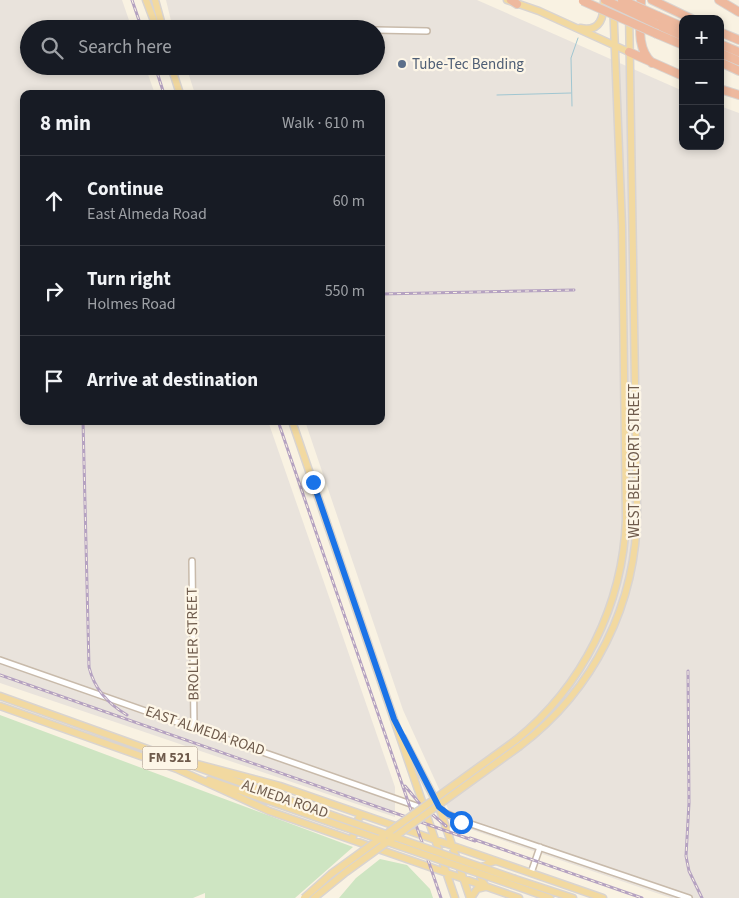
<!DOCTYPE html>
<meta charset="utf-8">
<style>
:root{--surface:#171b24;--page:#242831;--text:#f1f3f6;--muted:#9ea1a6;--line:#363941}
body{margin:0;font-family:"Source Sans 3",sans-serif;background:var(--page);color:var(--text)}
.controls{position:absolute;right:15px;top:15px;display:grid;overflow:hidden;border-radius:10px;box-shadow:0 2px 8px #0003}
.controls button{width:45px;height:45px;display:grid;place-items:center;padding:0;border:0;border-bottom:1px solid var(--line);background:var(--surface);color:var(--text);font:25px sans-serif}
.stop{position:absolute;width:15px;height:15px;margin:-11px;border:4px solid #1a73e8;border-radius:50%;background:#fff}
.stop.end{background:#1a73e8;border-color:#fff;box-shadow:0 1px 5px #0008}
.list{margin:0;padding:0;list-style:none}
h2{display:flex;justify-content:space-between;align-items:center;height:65px;margin:0;padding:0 20px;font-size:21px}
h2 small{font-size:16px;font-weight:400;color:var(--muted)}
.list li{display:grid;grid-template-columns:32px 1fr auto;gap:15px;align-items:center;box-sizing:border-box;height:90px;padding:0 20px;border-top:1px solid var(--line)}
.list b{display:block;font-size:19px;white-space:nowrap}
.list p{margin:0;font-size:16px;white-space:nowrap;color:var(--muted)}
.list em{font-size:16px;font-style:normal;color:var(--muted)}
.icon{flex:none;width:28px;height:28px;fill:none;stroke:currentColor;stroke-width:2;stroke-linecap:round;stroke-linejoin:round}
.map{position:relative;flex:none;width:739px;height:898px;overflow:hidden}
.search{position:absolute;background:var(--surface);box-shadow:0 2px 8px #0003;left:20px;top:20px;width:365px;height:55px;display:flex;align-items:center;gap:12px;box-sizing:border-box;padding:0 18px;border-radius:28px;color:var(--muted);font-size:19px}
.panel{position:absolute;background:var(--surface);box-shadow:0 2px 8px #0003;left:20px;top:90px;width:365px;height:335px;border-radius:10px}
.map>svg:first-child{display:block}
</style>
<div class="map">
<svg width="739" height="898" viewBox="0 0 739 898">
<rect width="100%" height="100%" fill="#f9f2e2"/>
<path fill="#e9e3dc" d="M0,0H122L132,29H29V66H145L155,94H24V421H268L395,787V817L0,683Z
M166,0H477L683,91V146H720V106L739,113V898H671L455,824L403,710L305,421H381V94H195L186,66H376V29H173Z"/>
<path fill="#cee5c2" d="M0,715L353,847L295,898H205V893L193,898H0Z
M380,859L407,865L430,889L433,898H339L356,878Z"/>
<g fill="none" stroke-linecap="round" stroke-linejoin="round">
<path stroke="#a0c6d1" stroke-width="1" d="M497,95L571,93
M572,106L571,58L578,38"/>
<g stroke="#c8baaa" stroke-width="8">
<path id="minor" d="M216,29H287
M376,30L427,31
M192,561L194,727
M0,660L425,809
M439,807L445,813L468,823L689,898
M449,835L455,824L467,822
M531,873L540,847"/>
</g>
<g stroke="#d9d4d0" stroke-width="9">
<path id="major" d="M146,0L157,29
M155,0L163,29
M507,0L539,11L629,52
M580,28C601,33 604,16 604,0
M171,66L180,94
M292,421L455,898
M0,696L167,756
M0,706L180,770
M403,738L439,807L470,898
M516,740C583,686 623,605 626,519L622,226L613,1
M520,746C594,690 637,604 637,510L629,7
M163,755L280,786L603,898
M191,765L340,818
M177,769L269,811L519,898
M209,780L338,825
M352,840L360,814
M515,879L573,898
M485,885C476,874 481,864 495,861
M513,885L550,898
M471,898L477,889L485,887"/>
</g>
<g stroke="#d9d4d0" stroke-width="10">
<path id="highway" d="M511,0L517,4
M641,0C641,22 635,47 652,63
M652,0L692,19
M719,0L739,12
M658,16L683,27
M656,24L683,36
M720,32L739,40
M657,34L683,45
M720,44L739,52
M629,52L683,76
M720,53L739,61
M720,62L739,71
M720,89L739,95"/>
</g>
<use href="#minor" stroke="#fff" stroke-width="5"/>
<use href="#major" stroke="#f2d9a0" stroke-width="6"/>
<use href="#highway" stroke="#eeb99e" stroke-width="8"/>
<g stroke="#b5a2c1" stroke-width="3">
<path id="rail" d="M132,0L142,29
M155,66L164,94
M381,294L574,290
M83,421L89,667C94,688 108,704 127,715
M278,421L441,898
M688,671L689,803L686,856L689,871L702,898
M0,675L475,841
M405,786L420,804L446,826
M470,838L642,898"/>
</g>
<use href="#rail" stroke="#fdf6e7" stroke-width="1" stroke-dasharray="4" stroke-linecap="butt"/>
<g stroke="#d9d4d0" stroke-width="9" stroke-linecap="butt">
<path id="major-bridge" d="M340,818L515,879
M338,825L513,885
M304,898L331,874L516,740
M314,898L346,872L520,746"/>
</g>
<g stroke="#d9d4d0" stroke-width="10" stroke-linecap="butt">
<path id="highway-bridge" d="M605,0L656,24
M622,0L658,16
M583,1L657,34"/>
</g>
<use href="#major-bridge" stroke="#f2d9a0" stroke-width="6"/>
<use href="#highway-bridge" stroke="#eeb99e" stroke-width="8"/>
</g>
<g fill="none" stroke-linecap="round" stroke-linejoin="round">
<path stroke="#1a73e8" stroke-width="6" d="M313,482L394,719L439,807L448,814L468,822H461"/>
</g>
<circle fill="#5c6f8a" stroke="#fdf6e7" stroke-width="2" cx="402" cy="64" r="5"/>
<g text-anchor="middle" dominant-baseline="central" stroke-width="4.5" stroke-linejoin="round" paint-order="stroke">
<rect fill="#fdf6e7" stroke="#99897a" stroke-width="1" x="142.5" y="746.5" width="55" height="23" rx="4"/>
<g font-size="14" font-weight="bold" fill="#6e5a4b">
<text x="170" y="758">FM 521</text>
</g>
<g font-size="15" fill="#4e5e75" stroke="#fdf6e7" text-anchor="start">
<text x="412" y="64">Tube-Tec Bending</text>
</g>
<g font-size="15" fill="#6e5a4b" stroke="#fdf6e7">
<text transform="translate(634 461) rotate(-90)">WEST BELLFORT STREET</text>
<text transform="translate(193 644) rotate(-91)">BROLLIER STREET</text>
<text transform="translate(205 731) rotate(19)">EAST ALMEDA ROAD</text>
<text transform="translate(285 799) rotate(19)">ALMEDA ROAD</text>
</g>
</g>
</svg>
<div class="controls">
<button>+</button>
<button>−</button>
<button><svg class="icon" aria-label="locate" viewBox="0 0 24 24"><circle cx="12" cy="12" r="6"/><path d="M12 2v4M12 18v4M2 12h4M18 12h4"/></svg></button>
</div>
<div class="stop" style="left:461px;top:822px"></div>
<div class="stop end" style="left:313px;top:482px"></div>
<div class="search"><svg class="icon" aria-label="search" viewBox="0 0 24 24"><circle cx="10" cy="10" r="6"/><path d="M15 15l6 6"/></svg>Search here</div>
<section class="panel">
<h2>8 min<small>Walk · 610 m</small></h2>
<ul class="list">
<li><svg class="icon" aria-label="ahead" viewBox="0 0 24 24"><path d="M12 20V5M6 11l6-6 6 6"/></svg><div><b>Continue</b><p>East Almeda Road</p></div><em>60 m</em></li>
<li><svg class="icon" aria-label="right" viewBox="0 0 24 24"><path d="M7 20v-9h11M14 6l5 5-5 5"/></svg><div><b>Turn right</b><p>Holmes Road</p></div><em>550 m</em></li>
<li><svg class="icon" aria-label="arrive" viewBox="0 0 24 24"><path d="M6 21V4h12l-3 4 3 4H6"/></svg><div><b>Arrive at destination</b></div></li>
</ul>
</section>
</div>
